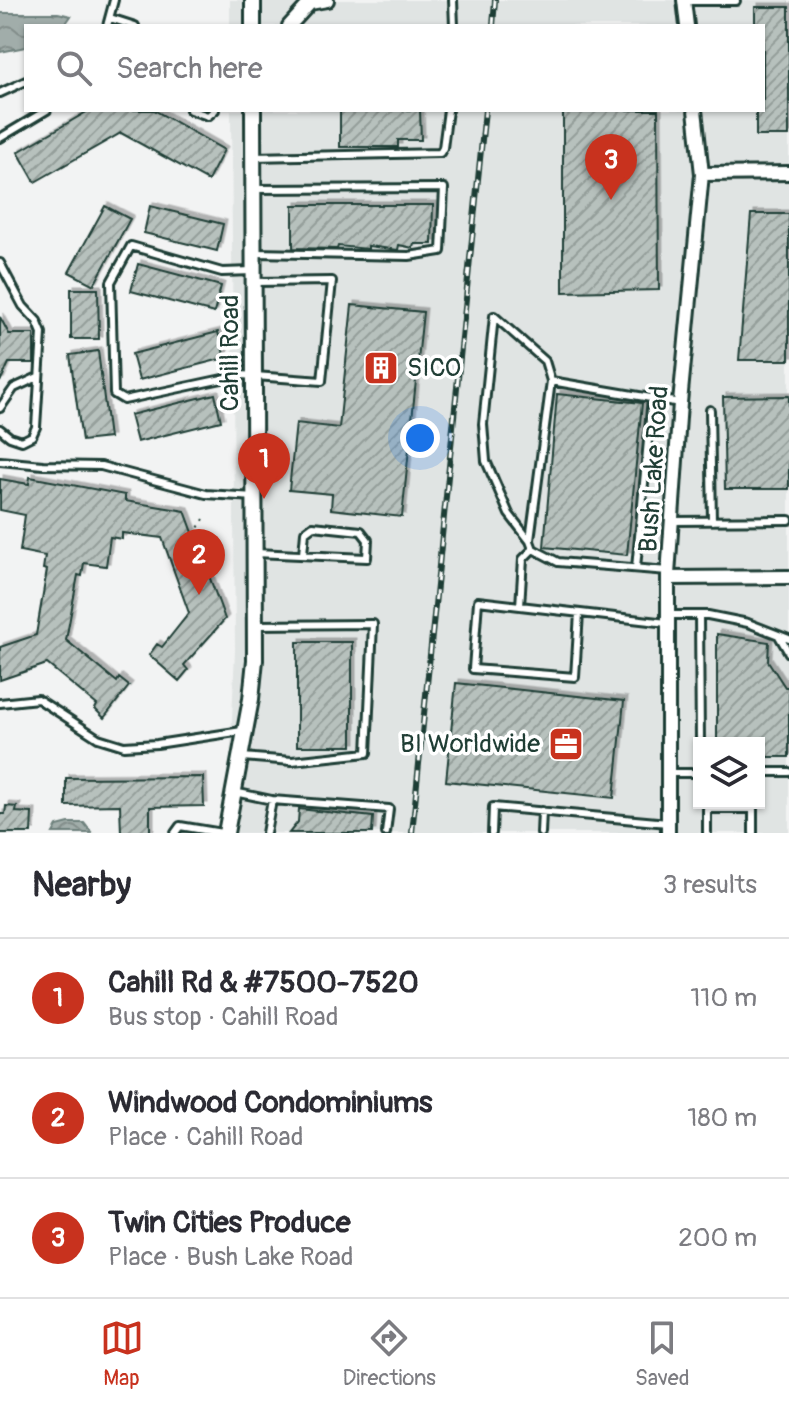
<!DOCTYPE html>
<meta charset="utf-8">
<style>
:root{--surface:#fff;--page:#f2f2f3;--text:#2b2b33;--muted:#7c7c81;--line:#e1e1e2;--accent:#c8321e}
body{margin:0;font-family:Pangolin,sans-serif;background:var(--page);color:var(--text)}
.controls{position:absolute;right:24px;bottom:24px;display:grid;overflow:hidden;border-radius:0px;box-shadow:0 2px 6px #0004}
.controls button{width:72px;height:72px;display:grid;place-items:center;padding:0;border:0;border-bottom:2px solid var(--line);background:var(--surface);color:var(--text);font:40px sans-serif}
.you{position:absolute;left:420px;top:438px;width:28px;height:28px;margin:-20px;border:6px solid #fff;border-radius:50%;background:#1a73e8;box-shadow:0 0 0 12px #1a73e833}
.badge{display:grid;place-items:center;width:52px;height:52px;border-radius:50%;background:var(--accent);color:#fff;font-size:26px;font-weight:700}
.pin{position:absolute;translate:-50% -66px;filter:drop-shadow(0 2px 4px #0008)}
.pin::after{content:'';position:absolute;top:42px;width:28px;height:24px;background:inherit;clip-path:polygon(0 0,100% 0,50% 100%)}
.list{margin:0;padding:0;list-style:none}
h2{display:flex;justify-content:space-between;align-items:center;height:104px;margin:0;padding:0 32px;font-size:34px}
h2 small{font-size:26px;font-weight:400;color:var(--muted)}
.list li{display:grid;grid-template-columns:52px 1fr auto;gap:24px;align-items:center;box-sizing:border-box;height:120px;padding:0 32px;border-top:2px solid var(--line)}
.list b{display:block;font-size:30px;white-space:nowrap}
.list p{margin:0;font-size:26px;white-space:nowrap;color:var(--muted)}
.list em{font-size:26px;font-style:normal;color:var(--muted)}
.icon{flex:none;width:44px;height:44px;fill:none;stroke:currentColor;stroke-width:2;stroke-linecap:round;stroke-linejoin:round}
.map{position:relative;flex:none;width:789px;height:833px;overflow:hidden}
.search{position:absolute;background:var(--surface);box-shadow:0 2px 6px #0004;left:24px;right:24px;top:24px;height:88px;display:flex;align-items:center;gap:20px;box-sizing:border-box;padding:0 28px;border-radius:0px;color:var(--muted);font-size:30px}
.sheet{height:464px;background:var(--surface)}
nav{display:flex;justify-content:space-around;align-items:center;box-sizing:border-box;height:112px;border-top:2px solid var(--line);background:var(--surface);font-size:22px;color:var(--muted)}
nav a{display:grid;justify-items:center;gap:4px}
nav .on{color:var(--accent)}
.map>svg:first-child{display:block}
</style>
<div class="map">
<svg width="789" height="833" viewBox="0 0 789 833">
<defs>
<pattern id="water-waves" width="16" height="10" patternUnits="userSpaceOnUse" patternTransform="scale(2)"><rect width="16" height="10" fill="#a1adaa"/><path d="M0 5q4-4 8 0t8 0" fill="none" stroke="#838e8b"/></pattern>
<pattern id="building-hatch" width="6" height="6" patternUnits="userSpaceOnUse" patternTransform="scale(2)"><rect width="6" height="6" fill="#b7c1bd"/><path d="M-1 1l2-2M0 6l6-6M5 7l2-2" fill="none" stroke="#949e9a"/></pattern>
<filter id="shadow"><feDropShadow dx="3.5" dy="-3.5" stdDeviation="0" flood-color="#0004"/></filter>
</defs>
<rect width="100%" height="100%" fill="#f2f3f3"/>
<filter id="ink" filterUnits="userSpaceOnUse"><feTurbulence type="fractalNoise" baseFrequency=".0125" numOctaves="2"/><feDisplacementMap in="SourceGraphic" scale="16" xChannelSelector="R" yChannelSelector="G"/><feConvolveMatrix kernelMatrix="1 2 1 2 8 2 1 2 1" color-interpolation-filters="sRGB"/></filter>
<g filter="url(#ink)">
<path fill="#e0e4e3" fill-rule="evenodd" d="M230,0H789V833H223L230,764L235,650L231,110H763V26H230ZM699,743H759V803H699Z"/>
<path fill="url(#water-waves)" stroke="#6d807b" stroke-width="2" d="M0,13H58L71,16L64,26H26V47L0,52Z
M69,823H84L92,833H53L57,826Z"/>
<path fill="url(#building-hatch)" stroke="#1f3d34" stroke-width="2" filter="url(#shadow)" d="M755,7H789V136H756V110H763V26H755Z
M90,110H154L224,150L208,181L121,133L35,182L18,152Z
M340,110H420L421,140H398V147H340Z
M563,110H658L659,290L563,292Z
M293,205H433L432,244H414L413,248L399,245L398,250L368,246V249L338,246L337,249L293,248Z
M105,206L130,219L94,285L69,272Z
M150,206L223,224L217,251L144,233Z
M751,214H789V360H739Z
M138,264L221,286L214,313L131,291Z
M71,289H98L99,339H71Z
M352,305L423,312L402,517L331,509L332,494L289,490L296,423L339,428Z
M0,317L9,334H34V363H9L0,382Z
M218,332L225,358L139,380L132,354Z
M98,351L109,438L82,441L70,355Z
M215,394L221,421L137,442L130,415Z
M557,394L642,403L627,555L544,547Z
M789,396V489H725L723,397Z
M30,477L125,495V501L185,511L225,619L184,665L188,670L179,681L149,655L157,644L162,647L189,613L162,538L122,533V539L110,537L106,566L84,563L82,576L78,575L66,640L117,682L119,678L129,686L104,718L95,709L97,705L47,664L0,680V647L36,635L47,570L43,569L45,556L20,551L25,515L0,510V479L29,484Z
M717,634L769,642L768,661L785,687H789V757H759V743H717Z
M297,642H352V746H297Z
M456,683L624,701L614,798L446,781Z
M203,777L204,806L150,807V833H121L120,805L66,806V778Z
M6,806L17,807L16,812L32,813L31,833H0V814H5Z
M299,809L373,817L372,833H289L298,822Z"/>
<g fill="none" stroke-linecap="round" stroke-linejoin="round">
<g stroke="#1f3d34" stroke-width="12">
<path id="service" d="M453,0L454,26
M684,1H736
M110,18L135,26
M107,26L114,0
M0,93L26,81
M190,110L208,116L215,110
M0,138L47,110
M253,157L440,153L443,148L448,110
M253,189L444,188L441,251L409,256L255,253
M0,263L23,306L37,321L42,333L36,427L32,436L22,441L10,437L0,429
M253,271L222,272L131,246L111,282L114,394L124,400L241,375L322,381L332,281L255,282
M0,408L14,388L38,377
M710,410L712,521
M0,461L43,465L101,466L206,494L255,497
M673,521L789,520
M530,540L551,381
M533,549L523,559L520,606L667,623
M255,553L367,558L368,540L361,531L313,526L305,532L303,554
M636,568L652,398
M668,571L558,562L533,549L530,541L509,514L486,461L483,424L494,316L545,361L551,381L680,403
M520,606L478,601L473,669L575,677L579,613
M668,615H708L748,623L789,639
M699,615L700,743
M779,636L789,653
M0,703L38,699L98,738L124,746L157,744L242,731
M242,757L292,761L367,753L373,624L255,625
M759,772H789
M668,773H699
M234,792L272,800L389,809L386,833
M175,833L180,826L222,833
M266,833L272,800
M492,833L493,807L668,823
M541,833L542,811
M707,833V809H753V833"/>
</g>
<g stroke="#1f3d34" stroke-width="18">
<path id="minor" d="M684,0L687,26
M289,26L310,3L327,0
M702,174L789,173
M668,578L789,577
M668,833V575L680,403L702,174L695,110"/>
</g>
<g stroke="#1f3d34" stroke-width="20">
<path id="tertiary" d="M253,26V0
M226,833L251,699L255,660L253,110"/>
</g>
<path stroke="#1f3d34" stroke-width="2" stroke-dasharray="2 6" stroke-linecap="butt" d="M194,534L206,516"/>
<use href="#service" stroke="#fff" stroke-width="6"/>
<use href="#minor" stroke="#fff" stroke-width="12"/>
<use href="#tertiary" stroke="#fff" stroke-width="14"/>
<g stroke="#1f3d34" stroke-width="6">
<path id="rail" d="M493,26L495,0
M412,833L485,110"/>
</g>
<use href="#rail" stroke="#fff" stroke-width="3" stroke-dasharray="9" stroke-linecap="butt"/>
</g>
</g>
<defs>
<g id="building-square" transform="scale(1.8)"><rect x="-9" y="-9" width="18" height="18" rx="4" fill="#c8321e" stroke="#fff"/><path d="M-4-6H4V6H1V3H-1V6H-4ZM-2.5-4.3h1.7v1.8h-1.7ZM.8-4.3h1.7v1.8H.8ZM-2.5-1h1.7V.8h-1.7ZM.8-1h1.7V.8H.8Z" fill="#fff"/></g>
<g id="office-square" transform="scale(1.8)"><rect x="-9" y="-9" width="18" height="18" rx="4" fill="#c8321e" stroke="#fff"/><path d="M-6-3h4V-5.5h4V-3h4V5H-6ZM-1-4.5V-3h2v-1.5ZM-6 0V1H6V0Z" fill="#fff"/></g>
</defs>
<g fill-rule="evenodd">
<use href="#building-square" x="381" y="368"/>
<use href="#office-square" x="566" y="744"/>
</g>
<g text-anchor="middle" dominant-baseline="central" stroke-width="7" stroke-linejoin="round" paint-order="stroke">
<g font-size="26" fill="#1f3d34" stroke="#fff">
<text transform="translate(230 353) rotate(-90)">Cahill Road</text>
<text transform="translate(654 469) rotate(-86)">Bush Lake Road</text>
</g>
<g font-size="26" fill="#1f3d34" stroke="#fff" text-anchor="start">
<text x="407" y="368">SICO</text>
<text x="540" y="744" text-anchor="end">BI Worldwide</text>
</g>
</g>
</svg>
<div class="controls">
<button><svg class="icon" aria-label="layers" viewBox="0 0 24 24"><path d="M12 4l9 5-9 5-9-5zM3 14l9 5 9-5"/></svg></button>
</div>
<div class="you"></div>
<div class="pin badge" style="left:264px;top:499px">1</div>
<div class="pin badge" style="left:199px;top:595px">2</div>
<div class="pin badge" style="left:611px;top:200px">3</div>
<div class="search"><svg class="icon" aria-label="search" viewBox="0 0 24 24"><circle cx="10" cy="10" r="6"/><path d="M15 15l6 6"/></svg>Search here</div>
</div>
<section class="sheet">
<h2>Nearby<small>3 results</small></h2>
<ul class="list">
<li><span class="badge">1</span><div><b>Cahill Rd &amp; #7500-7520</b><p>Bus stop · Cahill Road</p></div><em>110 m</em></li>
<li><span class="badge">2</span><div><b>Windwood Condominiums</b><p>Place · Cahill Road</p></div><em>180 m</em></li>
<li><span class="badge">3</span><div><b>Twin Cities Produce</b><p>Place · Bush Lake Road</p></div><em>200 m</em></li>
</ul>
</section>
<nav>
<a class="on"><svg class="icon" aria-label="map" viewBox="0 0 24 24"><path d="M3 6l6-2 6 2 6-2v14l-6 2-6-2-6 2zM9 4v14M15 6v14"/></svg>Map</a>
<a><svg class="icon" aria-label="directions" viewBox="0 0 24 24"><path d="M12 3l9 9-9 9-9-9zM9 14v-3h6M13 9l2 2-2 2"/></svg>Directions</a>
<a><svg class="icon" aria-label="saved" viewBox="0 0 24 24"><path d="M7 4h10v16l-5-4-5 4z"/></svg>Saved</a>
</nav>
